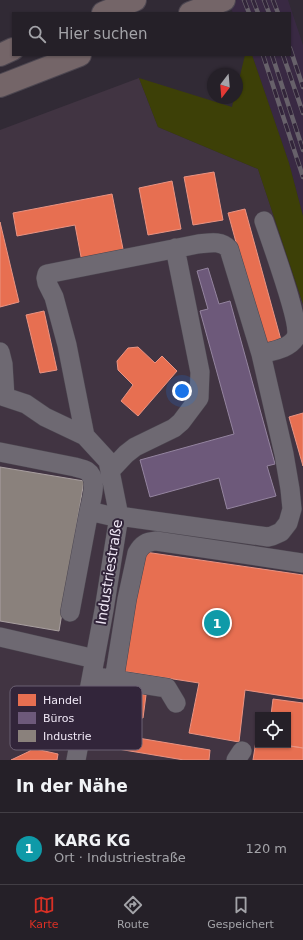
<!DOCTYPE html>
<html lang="de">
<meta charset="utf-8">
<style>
:root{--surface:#252028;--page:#2d2830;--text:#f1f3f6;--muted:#a3a3a8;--line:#423e45;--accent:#d93025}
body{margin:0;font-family:"DejaVu Sans",sans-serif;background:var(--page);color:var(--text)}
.controls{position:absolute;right:12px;bottom:12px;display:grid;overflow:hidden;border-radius:0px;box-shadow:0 1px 3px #0004}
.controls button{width:36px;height:36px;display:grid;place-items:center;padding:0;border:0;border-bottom:1px solid var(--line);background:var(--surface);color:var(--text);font:20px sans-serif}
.compass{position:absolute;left:207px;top:68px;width:36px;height:36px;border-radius:50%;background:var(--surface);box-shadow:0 1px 3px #0004;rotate:196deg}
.you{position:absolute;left:182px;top:391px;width:14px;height:14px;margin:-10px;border:3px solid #fff;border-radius:50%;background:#1a73e8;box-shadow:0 0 0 6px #1a73e833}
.badge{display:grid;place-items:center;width:26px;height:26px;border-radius:50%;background:var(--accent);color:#fff;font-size:13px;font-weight:700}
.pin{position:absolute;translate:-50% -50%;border:2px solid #fff;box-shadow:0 1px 4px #0006}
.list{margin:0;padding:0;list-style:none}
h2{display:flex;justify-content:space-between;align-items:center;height:52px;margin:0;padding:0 16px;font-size:17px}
h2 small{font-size:13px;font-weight:400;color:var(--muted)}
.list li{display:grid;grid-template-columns:26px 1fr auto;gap:12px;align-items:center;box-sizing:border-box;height:72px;padding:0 16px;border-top:1px solid var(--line)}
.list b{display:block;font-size:15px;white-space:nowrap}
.list p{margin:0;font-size:13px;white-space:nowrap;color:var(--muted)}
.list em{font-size:13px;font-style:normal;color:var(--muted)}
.icon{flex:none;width:22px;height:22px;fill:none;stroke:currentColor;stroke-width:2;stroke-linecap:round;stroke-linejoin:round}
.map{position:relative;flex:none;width:303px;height:760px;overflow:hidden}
.search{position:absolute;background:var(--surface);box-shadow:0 1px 3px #0004;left:12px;right:12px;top:12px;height:44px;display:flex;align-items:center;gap:10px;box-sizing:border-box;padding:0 14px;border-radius:0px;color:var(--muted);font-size:15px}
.sheet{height:124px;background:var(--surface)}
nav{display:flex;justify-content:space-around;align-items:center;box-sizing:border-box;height:56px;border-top:1px solid var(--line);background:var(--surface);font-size:11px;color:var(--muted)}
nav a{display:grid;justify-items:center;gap:2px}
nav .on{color:var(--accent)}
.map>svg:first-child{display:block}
</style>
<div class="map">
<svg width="303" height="760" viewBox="0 0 303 760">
<rect width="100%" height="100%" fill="#312a35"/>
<path fill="#413442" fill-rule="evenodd" d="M139,78L158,127L258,169L303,304V760H0V130ZM258,715H288V745H258Z"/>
<path fill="#392943" d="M227,0H288L303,45V216L289,163L252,55H290V13H233Z"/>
<path fill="#3d4007" d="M245,55H252L289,163L303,216V304L258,169L158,127L139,78L232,107L234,98H237V88Z"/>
<path fill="#e76f51" stroke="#ea9382" d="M214,172L223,220L193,225L184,177Z
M172,181L181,229L148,235L139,188Z
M112,194L124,254L82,262L75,225L17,236L13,213Z
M245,209L281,340L264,344L228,213Z
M0,222L19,302L0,307Z
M44,311L57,370L40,373L26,315Z
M138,347L155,363L162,356L177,371L138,416L121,401L133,385L118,370L117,361L128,348Z
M303,413V466L289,417Z
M145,552L303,575V699L245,690L239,742L189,733L199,683L122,671Z
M122,691L146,695L143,718L126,716L129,701L120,699Z
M273,699L303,703V748L284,745H288V715H271Z
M96,731L210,750L209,760H184L94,745Z
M256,741H258V745H284L303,748V760H253Z
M31,748L58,754L57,760H11L30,751Z"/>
<path fill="#6d597a" stroke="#94849f" d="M208,268L219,304L230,301L275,464L267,466L276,496L227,509L219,478L150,497L140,460L234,434L200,311L208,309L197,271Z"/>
<path fill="#8a817c" stroke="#a9a0a1" d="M0,467L84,481L59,631L0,621Z"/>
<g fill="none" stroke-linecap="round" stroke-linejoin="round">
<g stroke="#4c4650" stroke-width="20">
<path id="minor" d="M0,352L3,364L5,397L26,404L45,417L85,436L108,461L119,516L104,610L76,760
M261,354C272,351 290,349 296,337C301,323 270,239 264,221
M85,436L67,345L54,297L47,283L46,278L47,274L198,244C209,243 221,240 229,249L261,354L284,454L290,489L292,509L288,523L281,532L272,536L268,537L119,516
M0,452L75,467C79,468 84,469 87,471C99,479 91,500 89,511L119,518
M110,471L126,454L135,447L174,428L181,422L199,398L200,372L175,248
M70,612L89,511
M0,637L95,659
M103,678L167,688L176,703
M114,680L127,599L137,553C142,544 146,542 156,541L303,563
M236,760L242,751"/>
</g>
<g stroke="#4c4650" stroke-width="24">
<path id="highway" d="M103,13L135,0
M190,13L224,0
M0,55L13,49
M0,86L80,55"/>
</g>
<use href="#minor" stroke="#6e6972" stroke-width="19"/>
<use href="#highway" stroke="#746568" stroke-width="22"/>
<g stroke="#67616a" stroke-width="4.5">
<path id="rail" d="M244,0L249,13
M253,0L258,13
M264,0L269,13
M273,0L278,13
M290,48L303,87
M263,55L303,177
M272,55L303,150
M283,55L303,113"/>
</g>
<use href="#rail" stroke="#32253a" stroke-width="3" stroke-dasharray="9" stroke-linecap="butt"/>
</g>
<g text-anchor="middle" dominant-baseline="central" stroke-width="4" stroke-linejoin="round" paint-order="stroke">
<g font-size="14" fill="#f0e8f6" stroke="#32253a">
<text transform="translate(109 572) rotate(-81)">Industriestraße</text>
</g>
</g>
<rect x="10" y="686" width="132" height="64" rx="6" fill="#32253a" stroke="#6b6072" stroke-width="1"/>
<rect x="18" y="694" width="18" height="12" fill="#e76f51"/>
<rect x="18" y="712" width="18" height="12" fill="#6d597a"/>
<rect x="18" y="730" width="18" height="12" fill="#8a817c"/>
<g font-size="11" fill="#f0e8f6">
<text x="43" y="704">Handel</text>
<text x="43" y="722">Büros</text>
<text x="43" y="740">Industrie</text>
</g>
</svg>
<div class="controls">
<button><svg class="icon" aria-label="locate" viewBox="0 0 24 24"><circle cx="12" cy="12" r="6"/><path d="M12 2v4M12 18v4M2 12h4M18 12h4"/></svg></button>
</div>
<svg class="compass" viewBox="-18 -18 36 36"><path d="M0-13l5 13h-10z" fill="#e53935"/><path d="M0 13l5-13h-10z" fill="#a3a3a8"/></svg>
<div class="you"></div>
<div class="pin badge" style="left:217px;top:623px;background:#0f9aa8">1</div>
<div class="search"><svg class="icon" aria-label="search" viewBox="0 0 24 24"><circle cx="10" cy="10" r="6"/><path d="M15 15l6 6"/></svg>Hier suchen</div>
</div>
<section class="sheet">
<h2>In der Nähe<small></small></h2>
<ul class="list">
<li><span class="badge" style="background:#0f9aa8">1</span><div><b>KARG KG</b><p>Ort · Industriestraße</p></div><em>120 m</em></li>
</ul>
</section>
<nav>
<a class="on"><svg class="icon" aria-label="map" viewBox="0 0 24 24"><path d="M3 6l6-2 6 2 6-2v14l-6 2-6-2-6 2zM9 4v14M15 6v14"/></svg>Karte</a>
<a><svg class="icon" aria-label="directions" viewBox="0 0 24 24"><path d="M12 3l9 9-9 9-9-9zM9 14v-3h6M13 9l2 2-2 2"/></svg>Route</a>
<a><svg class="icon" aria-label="saved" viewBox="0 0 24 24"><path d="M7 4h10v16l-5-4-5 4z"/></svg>Gespeichert</a>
</nav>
